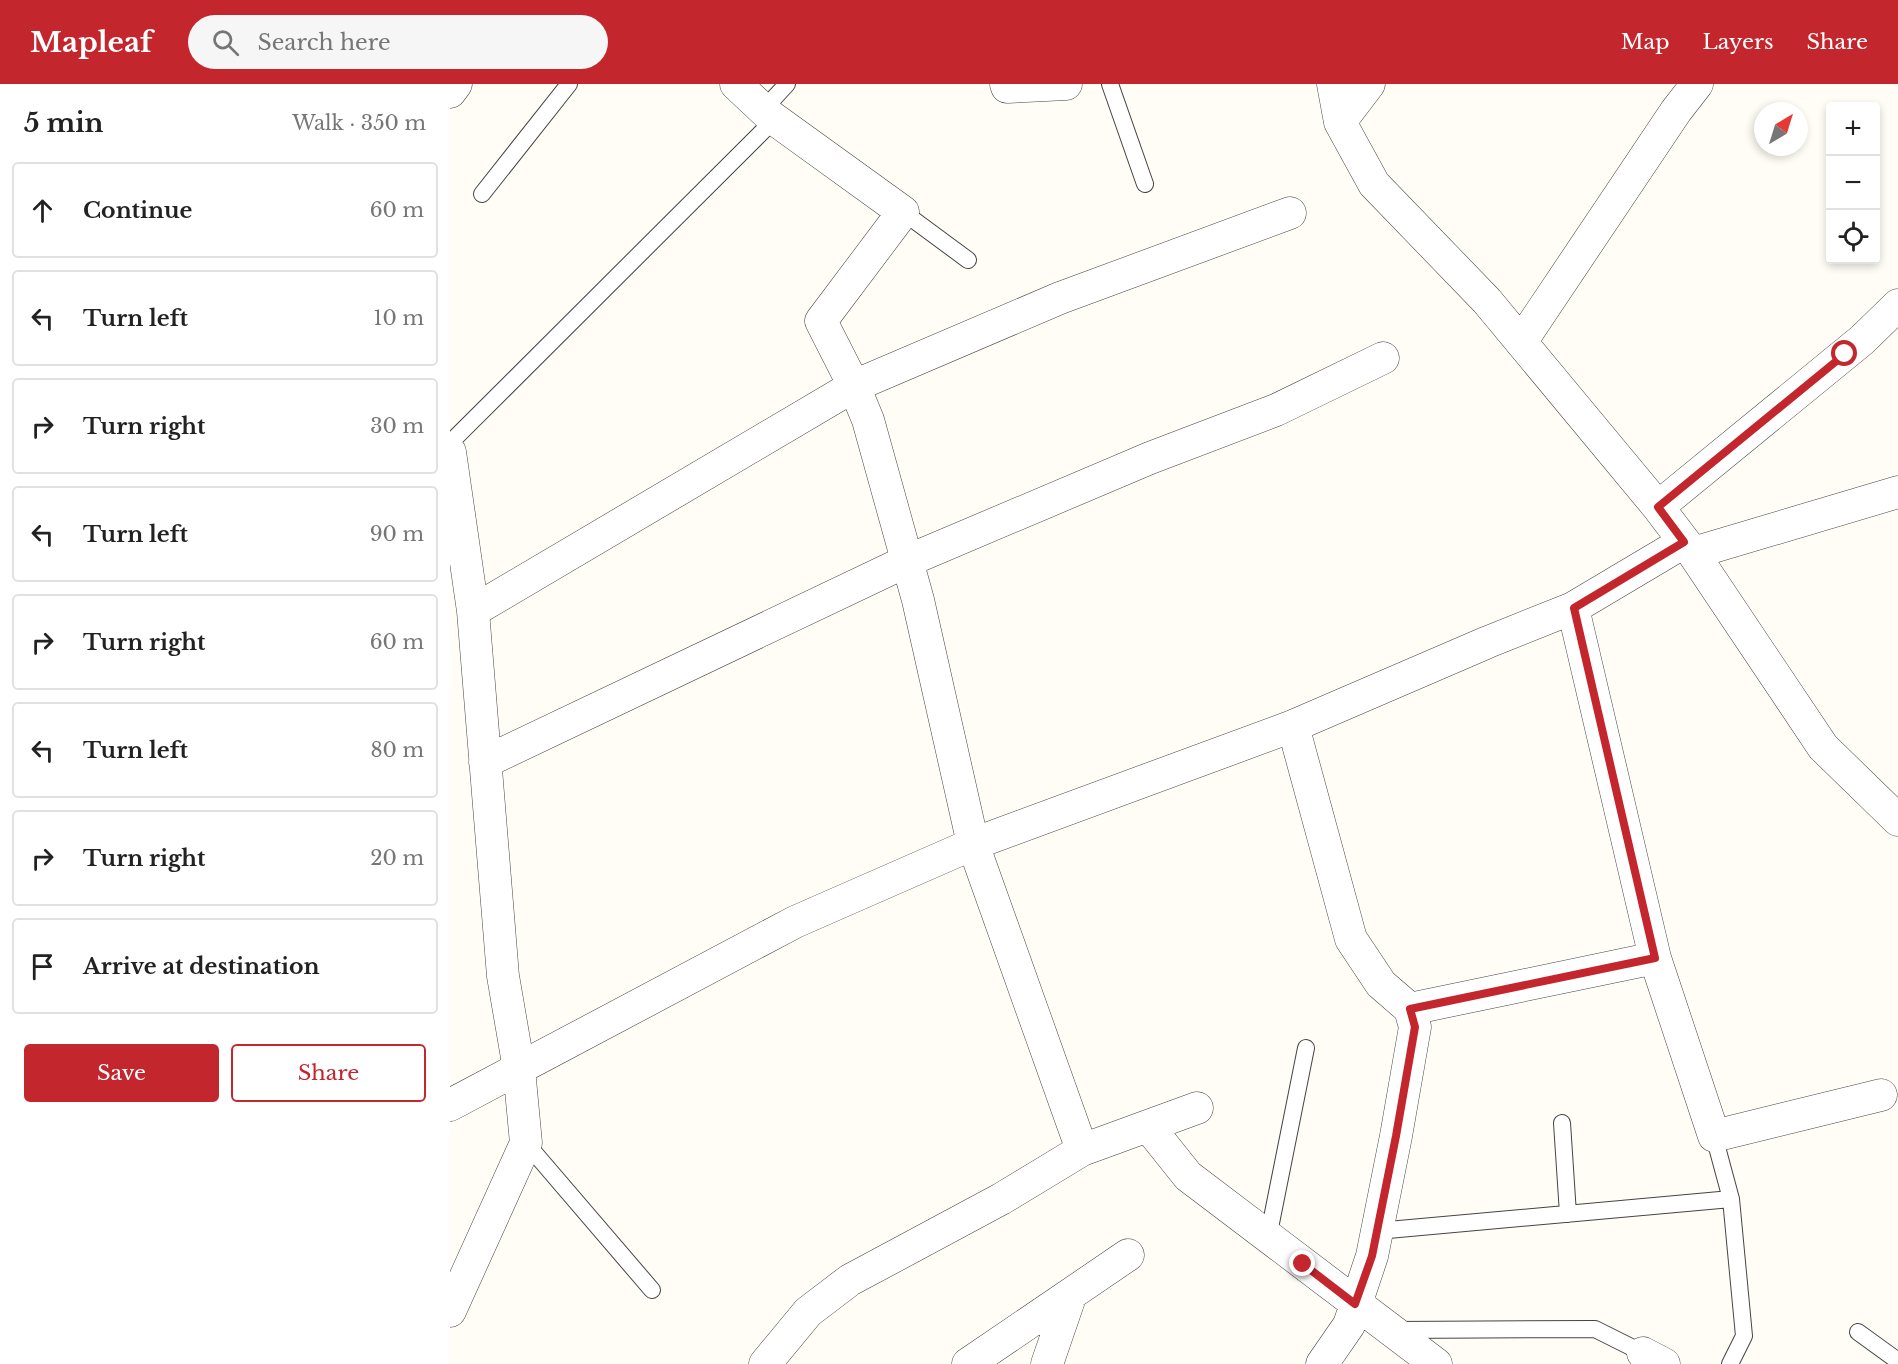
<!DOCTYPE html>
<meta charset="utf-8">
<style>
:root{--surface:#fff;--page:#f6f6f6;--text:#222;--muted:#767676;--line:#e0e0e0;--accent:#c4262e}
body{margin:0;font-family:"Libre Baskerville",serif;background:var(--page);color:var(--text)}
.controls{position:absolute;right:18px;top:18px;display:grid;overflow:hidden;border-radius:6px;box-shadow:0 3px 9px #0003}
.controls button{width:54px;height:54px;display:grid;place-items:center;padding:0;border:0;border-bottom:2px solid var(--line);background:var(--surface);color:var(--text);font:30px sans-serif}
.compass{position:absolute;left:1304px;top:18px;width:54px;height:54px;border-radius:50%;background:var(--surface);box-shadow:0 3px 9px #0003;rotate:38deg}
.stop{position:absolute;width:18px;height:18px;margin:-14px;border:4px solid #c4262e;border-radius:50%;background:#fff}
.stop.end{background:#c4262e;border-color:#fff;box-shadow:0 2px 6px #0008}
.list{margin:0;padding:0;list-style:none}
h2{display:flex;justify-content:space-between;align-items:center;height:78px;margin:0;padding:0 24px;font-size:26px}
h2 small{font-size:20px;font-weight:400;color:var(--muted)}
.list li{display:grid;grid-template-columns:39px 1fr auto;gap:18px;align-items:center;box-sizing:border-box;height:96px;margin:0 12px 12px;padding:0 12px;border:2px solid var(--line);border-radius:6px}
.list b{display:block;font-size:22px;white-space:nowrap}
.list em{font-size:20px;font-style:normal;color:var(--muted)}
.actions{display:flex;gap:12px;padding:18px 24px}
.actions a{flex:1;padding:14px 0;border:2px solid var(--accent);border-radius:6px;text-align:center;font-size:21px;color:var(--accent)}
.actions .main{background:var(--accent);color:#fff}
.icon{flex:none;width:33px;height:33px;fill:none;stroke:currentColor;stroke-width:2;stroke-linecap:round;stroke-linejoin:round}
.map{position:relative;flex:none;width:1448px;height:1280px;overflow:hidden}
header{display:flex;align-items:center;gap:36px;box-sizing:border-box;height:84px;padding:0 30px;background:var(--accent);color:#fff}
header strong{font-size:28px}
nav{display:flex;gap:33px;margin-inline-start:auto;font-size:21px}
.search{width:420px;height:54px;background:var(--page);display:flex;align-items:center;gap:15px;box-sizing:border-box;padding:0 21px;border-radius:33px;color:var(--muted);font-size:22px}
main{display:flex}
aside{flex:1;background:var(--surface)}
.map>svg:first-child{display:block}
</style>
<header>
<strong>Mapleaf</strong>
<div class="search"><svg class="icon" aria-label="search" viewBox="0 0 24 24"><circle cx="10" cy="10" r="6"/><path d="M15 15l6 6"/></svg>Search here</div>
<nav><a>Map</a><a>Layers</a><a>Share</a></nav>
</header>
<main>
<aside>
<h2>5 min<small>Walk · 350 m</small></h2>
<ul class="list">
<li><svg class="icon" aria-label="ahead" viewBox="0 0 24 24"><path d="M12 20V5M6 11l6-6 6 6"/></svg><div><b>Continue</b></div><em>60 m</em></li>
<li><svg class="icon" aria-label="left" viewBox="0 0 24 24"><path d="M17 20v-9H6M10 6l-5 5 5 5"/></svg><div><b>Turn left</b></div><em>10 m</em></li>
<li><svg class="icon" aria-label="right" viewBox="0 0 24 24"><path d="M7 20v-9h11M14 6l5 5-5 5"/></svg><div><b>Turn right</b></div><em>30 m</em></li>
<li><svg class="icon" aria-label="left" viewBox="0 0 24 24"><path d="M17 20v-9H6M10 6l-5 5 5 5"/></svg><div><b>Turn left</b></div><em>90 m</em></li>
<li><svg class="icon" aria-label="right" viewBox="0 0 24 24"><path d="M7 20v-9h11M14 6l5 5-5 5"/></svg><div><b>Turn right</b></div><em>60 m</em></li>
<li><svg class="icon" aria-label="left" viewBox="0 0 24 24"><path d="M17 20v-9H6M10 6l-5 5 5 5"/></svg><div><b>Turn left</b></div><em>80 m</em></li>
<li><svg class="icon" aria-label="right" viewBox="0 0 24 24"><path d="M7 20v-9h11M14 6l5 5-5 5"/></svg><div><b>Turn right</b></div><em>20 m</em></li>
<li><svg class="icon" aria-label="arrive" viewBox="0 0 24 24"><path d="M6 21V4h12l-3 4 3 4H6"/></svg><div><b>Arrive at destination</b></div></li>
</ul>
<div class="actions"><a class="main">Save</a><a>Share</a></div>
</aside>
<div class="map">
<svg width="1448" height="1280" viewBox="0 0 1448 1280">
<rect width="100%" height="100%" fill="#fffdf5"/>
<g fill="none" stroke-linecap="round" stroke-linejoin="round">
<g stroke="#444" stroke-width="18">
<path id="lane" d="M660,0L695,100
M313,26L337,0
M32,110L119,0
M453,128L518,176
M0,359L325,35
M1112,1039L1118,1130
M1264,1052L1281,1115L1294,1252L1280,1280
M76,1059L202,1206
M927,1147L1281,1115
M818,1154L856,964
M944,1246L1145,1245L1193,1269
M1408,1248L1448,1277"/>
</g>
<g stroke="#444" stroke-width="33">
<path id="street" d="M286,0L320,32L453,128L371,237L404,302L418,336L468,516L523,760L632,1066
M556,0L557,3L616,0
M883,0L890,38L924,100L1037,217L1208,423L1243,469L1373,663L1448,736
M0,8L6,0
M890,38L919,0
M1071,258L1226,27L1247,0
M0,368L23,527L53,892L69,985L76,1059L0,1227
M1208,423L1412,256L1448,221
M1243,469L1448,408
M1123,524L1205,874L1264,1052L1431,1011
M23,527L404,302L610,214L840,129
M843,642L901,855L931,900L960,925L965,943L946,1052L922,1172L899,1241L872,1280
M35,678L457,477L700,374L826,326L933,274
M960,925L1205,874
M0,1021L345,838L523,760L843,642L1038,558L1123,524L1234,458
M698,1042L738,1092L986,1280
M1193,1269L1214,1280
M315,1280L358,1228L400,1196L551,1115L632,1066L747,1024
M518,1280L678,1171
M597,1280L621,1210"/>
</g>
<use href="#lane" stroke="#fff" stroke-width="16"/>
<use href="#street" stroke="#fff" stroke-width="32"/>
</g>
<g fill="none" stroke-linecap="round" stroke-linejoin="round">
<path stroke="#c4262e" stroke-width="8" d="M853,1180L905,1220L922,1172L946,1052L965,943L960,925L1205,874L1124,524L1234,458L1208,423L1395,270"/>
</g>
</svg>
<div class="controls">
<button>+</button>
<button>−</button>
<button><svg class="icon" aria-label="locate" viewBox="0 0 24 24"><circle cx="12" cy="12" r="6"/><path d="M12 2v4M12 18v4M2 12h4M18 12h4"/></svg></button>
</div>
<svg class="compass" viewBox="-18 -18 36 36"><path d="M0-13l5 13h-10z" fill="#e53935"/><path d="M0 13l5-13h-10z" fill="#767676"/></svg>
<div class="stop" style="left:1395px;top:270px"></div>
<div class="stop end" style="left:853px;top:1180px"></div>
</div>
</main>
